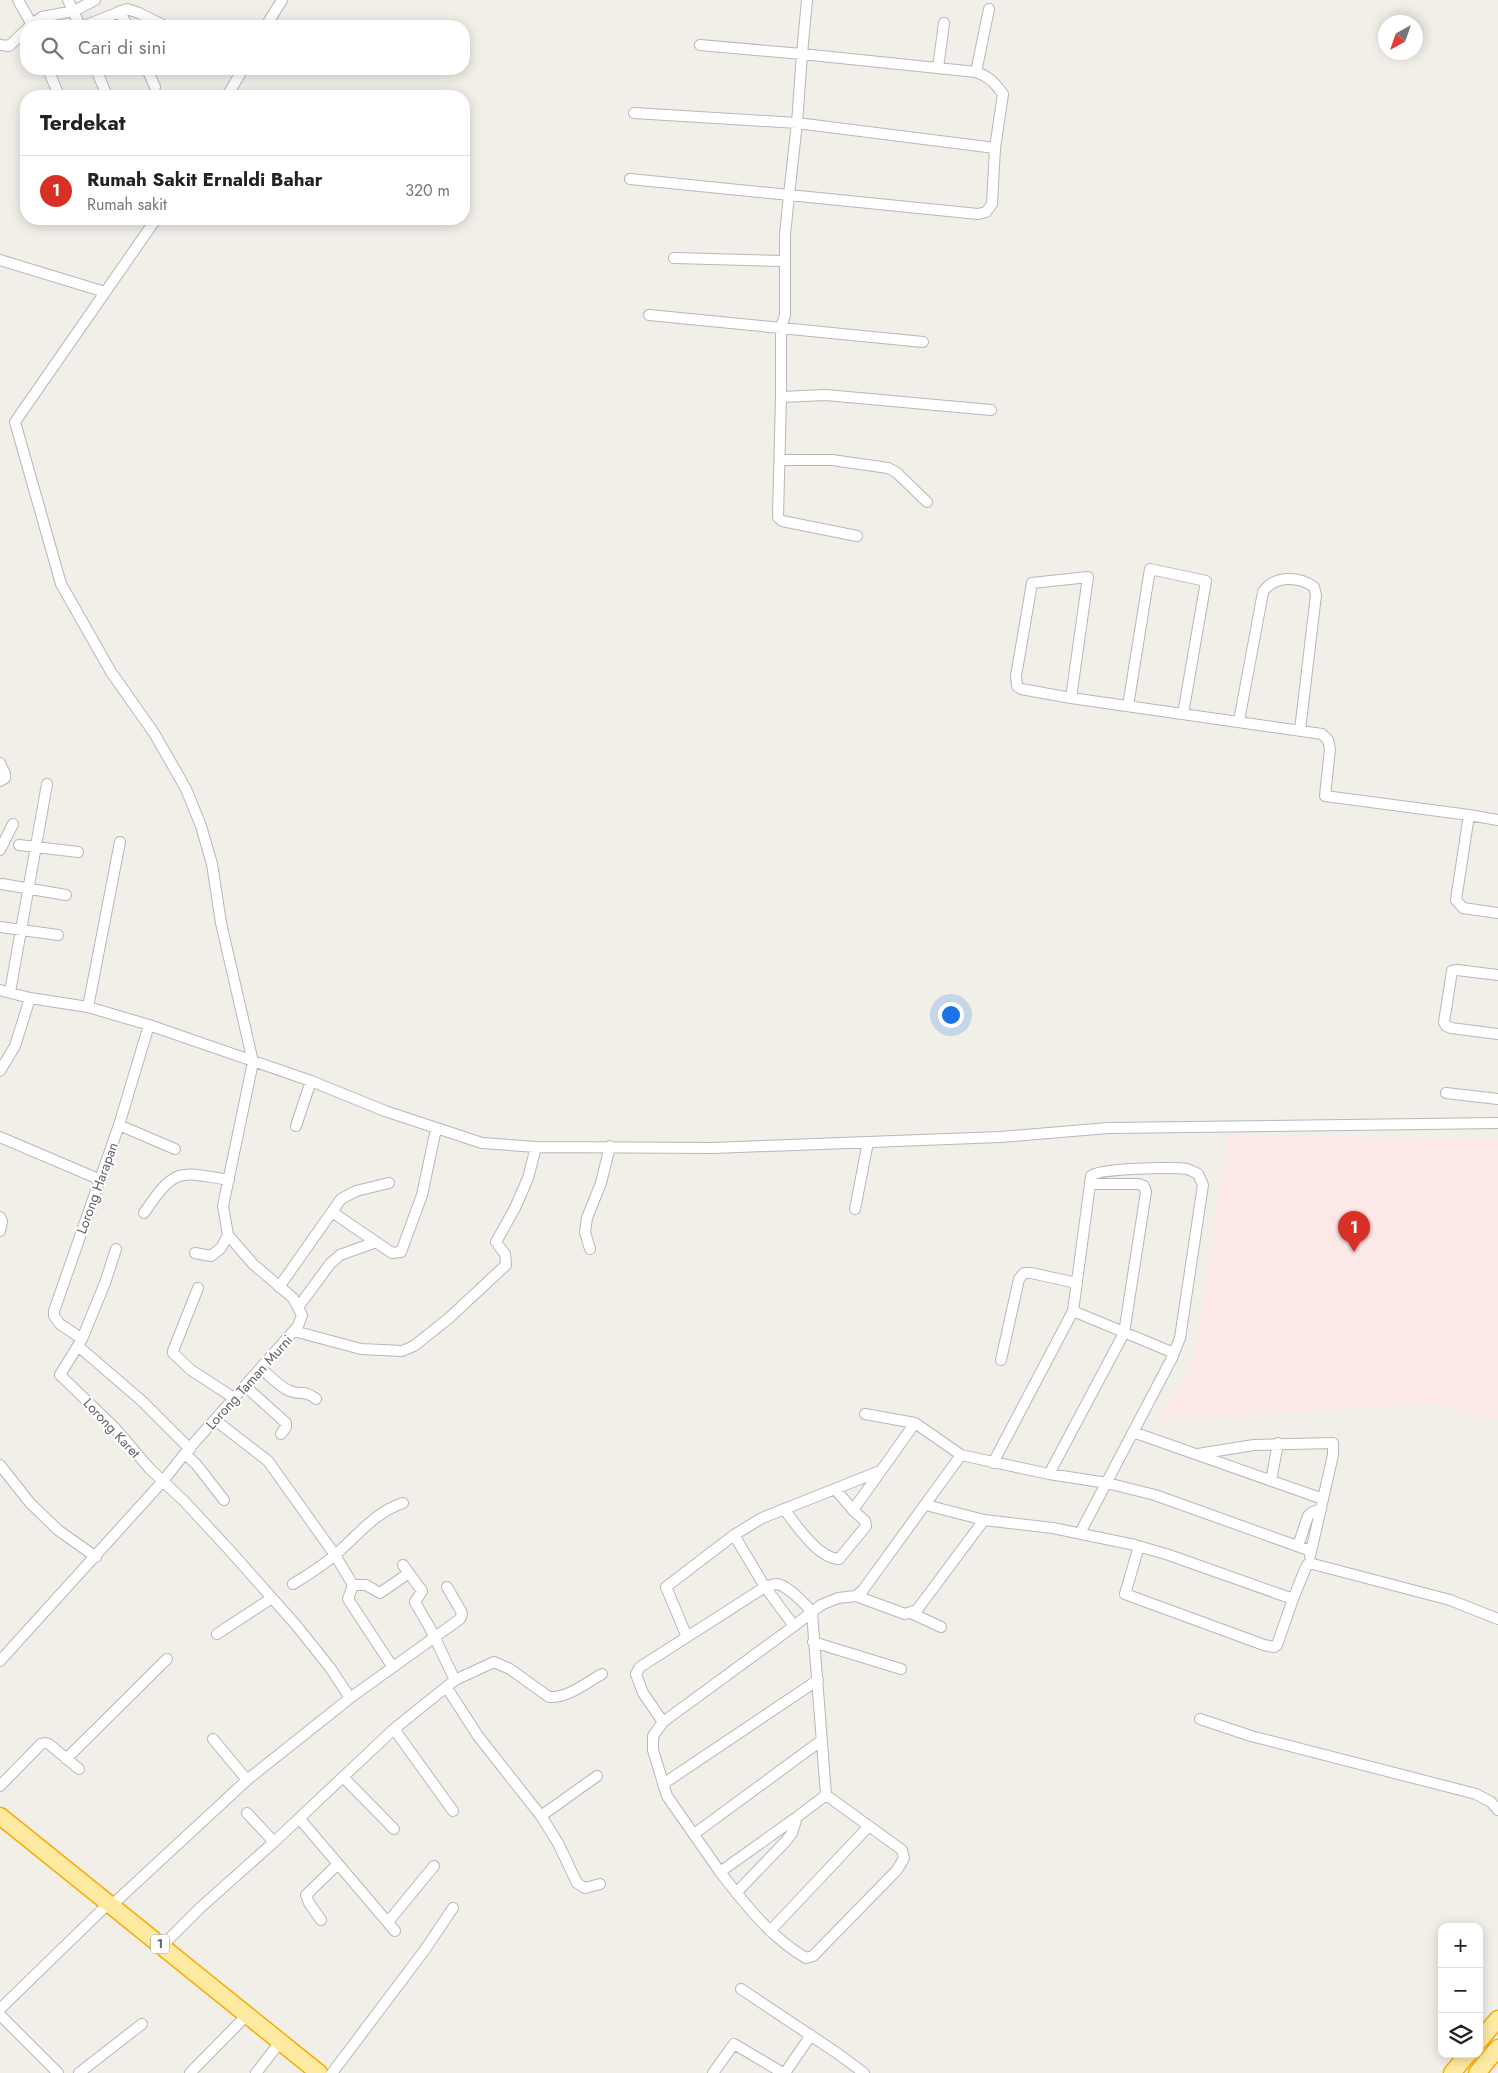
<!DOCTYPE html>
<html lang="id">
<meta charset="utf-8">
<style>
:root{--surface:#fff;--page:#f2f2f2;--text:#222;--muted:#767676;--line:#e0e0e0;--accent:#d93025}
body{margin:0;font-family:Jost,sans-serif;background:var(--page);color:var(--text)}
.controls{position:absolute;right:15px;bottom:15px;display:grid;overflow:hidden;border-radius:10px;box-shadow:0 2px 12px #0003}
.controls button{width:45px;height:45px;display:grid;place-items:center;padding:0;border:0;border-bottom:1px solid var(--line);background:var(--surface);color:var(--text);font:25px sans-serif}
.compass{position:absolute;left:1378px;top:15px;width:45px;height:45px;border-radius:50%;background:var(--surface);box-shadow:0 2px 12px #0003;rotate:220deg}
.you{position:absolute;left:950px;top:1014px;width:18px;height:18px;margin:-12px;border:4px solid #fff;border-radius:50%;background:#1a73e8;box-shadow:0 0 0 8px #1a73e833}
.badge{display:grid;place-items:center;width:32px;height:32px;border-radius:50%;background:var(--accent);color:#fff;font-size:16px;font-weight:700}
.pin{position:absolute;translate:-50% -41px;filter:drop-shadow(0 1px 2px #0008)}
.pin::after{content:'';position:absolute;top:26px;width:18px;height:15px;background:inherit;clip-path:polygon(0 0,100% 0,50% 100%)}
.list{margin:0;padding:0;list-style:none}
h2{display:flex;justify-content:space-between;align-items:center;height:65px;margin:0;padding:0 20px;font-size:21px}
h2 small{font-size:16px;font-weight:400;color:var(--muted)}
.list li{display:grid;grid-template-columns:32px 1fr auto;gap:15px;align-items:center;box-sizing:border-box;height:70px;padding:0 20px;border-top:1px solid var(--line)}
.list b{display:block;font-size:19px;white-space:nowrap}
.list p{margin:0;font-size:16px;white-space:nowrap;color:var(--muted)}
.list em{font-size:16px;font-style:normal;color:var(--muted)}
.icon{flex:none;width:28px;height:28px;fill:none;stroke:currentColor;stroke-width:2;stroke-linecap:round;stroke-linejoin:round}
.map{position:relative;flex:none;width:1498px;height:2073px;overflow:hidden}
.search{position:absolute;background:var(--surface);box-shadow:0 2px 12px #0003;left:20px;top:20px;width:450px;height:55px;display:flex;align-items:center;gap:12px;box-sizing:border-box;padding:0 18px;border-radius:20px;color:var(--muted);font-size:19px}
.panel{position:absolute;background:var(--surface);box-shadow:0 2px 12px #0003;left:20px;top:90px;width:450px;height:135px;border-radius:20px}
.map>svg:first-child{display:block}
</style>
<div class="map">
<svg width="1498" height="2073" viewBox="0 0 1498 2073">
<rect width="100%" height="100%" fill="#f1efe8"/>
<path fill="#fce8e6" d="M1228,1134L1498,1140V1420L1439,1404L1158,1419L1194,1365Z"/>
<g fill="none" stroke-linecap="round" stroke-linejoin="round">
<g stroke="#b5b8bc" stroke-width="12">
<path id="minor" d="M18,0L31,23
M68,0L80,26
M120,11L127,26
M29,26L42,17L74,11L95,0
M84,26L127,9L139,13L165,26
M266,26L282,0
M0,45L9,46L26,30
M700,45L802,54L797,123L995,148
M938,68L944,23
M48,69L59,96
M96,69L107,96
M147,69L155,87
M976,72L989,9
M227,96L243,69
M634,113L797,123L789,195L978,214L986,212L992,204L995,148L1003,94C995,83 988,76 976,72L802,54L807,0
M630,179L789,195L785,235V315L781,328V397L826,395L991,410
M674,258L784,261
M0,260L105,292
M649,315L923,342
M781,397L778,517L782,521L857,536
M780,460H832L888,468L896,472L927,502
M1071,698L1088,577L1032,583L1016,676L1017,686L1021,689L1071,698L1322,734L1328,740L1330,749L1325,796L1469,815
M1128,706L1150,569L1206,581L1183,714
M1239,721L1263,592C1274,575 1299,576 1314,587L1316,595L1300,730
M0,763L5,774V778L0,781
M1498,820L1469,815L1456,900L1463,908L1498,913
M19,845L78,852
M0,850L13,824
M2,884L66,895
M0,927L58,935
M1498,975L1457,970L1452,971L1444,1022L1446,1026L1451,1028L1498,1034
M0,990L30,998L88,1007L149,1025L311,1081L385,1111L482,1143L536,1147L713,1148L1000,1137L1108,1128L1498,1123
M10,992L47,784
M88,1007L120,842
M0,1071L15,1046L30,998
M1446,1093L1498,1099
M119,1125L175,1149
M296,1126L311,1081
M0,1137L101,1180
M855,1209L868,1142
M332,1212L392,1253L401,1252L422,1195L436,1129
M144,1213C175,1168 177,1171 229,1180
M0,1217L2,1221L0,1231
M116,1249L105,1283L82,1339L60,1375L114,1427L150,1469L184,1501L233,1554L296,1625L331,1669L350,1698
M590,1249L585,1232L587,1218L601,1183L610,1146
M195,1253L211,1256L221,1248L228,1235
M279,1287L341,1199L356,1191L389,1183
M198,1288L173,1351V1353L191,1370L234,1398
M299,1306L330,1264L340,1255L376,1242
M1073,1311L1174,1353
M294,1331L361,1349L402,1351L414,1346L449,1318L506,1265L505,1254L496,1242L515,1208L528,1178L536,1147
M82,1339L60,1324L54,1316V1311L119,1125L149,1025
M78,1346L142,1401L190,1449
M1001,1360L1019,1279L1024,1273H1031L1077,1283
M261,1368C270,1376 279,1387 290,1391C302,1396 303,1389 316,1399
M245,1386L286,1423V1427L281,1434
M865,1414L915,1423
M215,1420L268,1461L335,1555L353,1585
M1133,1432L1323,1499L1310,1556
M185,1454L196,1464L224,1500
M1198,1454L1254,1445L1333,1443V1455L1323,1499
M993,1463L1073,1311L1090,1184H1138L1144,1186L1146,1192L1124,1333L1049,1474
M0,1465L30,1503L58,1530L96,1557
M1271,1481L1278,1443
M835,1489L853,1510
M926,1505L984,1520L1053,1528L1135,1545L1169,1555L1293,1599L1306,1567L1308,1564H1313L1450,1600L1498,1619
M784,1509C796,1525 818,1558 839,1559L866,1526L865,1521L853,1510L915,1423L961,1455
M1080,1533L1172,1358L1180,1338L1203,1185L1198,1174C1194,1172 1191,1170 1187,1169C1173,1167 1099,1168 1091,1176L1090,1184
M1139,1546L1125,1594L1264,1645L1274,1647L1277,1645L1293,1599
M1298,1546L1308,1516L1311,1513L1321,1509
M293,1584C308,1575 322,1566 335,1555C357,1536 375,1512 403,1503
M353,1585L348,1599L392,1666
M353,1585H366L380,1593L409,1573
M856,1596L905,1614L917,1610L984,1520
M911,1613L941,1627
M794,1626L765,1587L734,1535L762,1518L880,1471
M217,1634L272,1598
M687,1637L666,1587L734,1535
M813,1642L901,1669
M0,1661L163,1481L186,1452L298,1326L302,1315L293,1298L253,1264L228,1235L223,1206L253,1062L221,923L212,864L201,826L186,789L154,733L111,672L61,584L15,422L156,219
M455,1680L494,1662L510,1669L549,1697C568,1698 586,1683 602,1674
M447,1688L478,1736L541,1816L558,1843L577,1883L585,1888L600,1884
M1200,1719L1251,1736L1476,1794L1491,1802L1498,1810
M663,1722L643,1693L636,1674L640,1667L765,1587C769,1586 773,1584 777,1584C788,1586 805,1604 812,1612L826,1795L797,1817L720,1872L667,1796L653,1750V1736L663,1722L794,1626L821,1605L838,1598L856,1596L863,1590L961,1455L1049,1474L1107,1483L1155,1495L1311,1551
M394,1729L455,1680L430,1628L416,1604L415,1602L422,1591L403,1565
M213,1739L247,1780
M66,1759L167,1659
M343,1777L394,1829
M663,1784L818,1680
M0,1786L41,1744L45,1743L49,1744L79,1769
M247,1813L274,1842
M541,1816L597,1776
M299,1818L395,1931
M694,1834L822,1740
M720,1872C745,1904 771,1938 806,1958L813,1956L897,1870L904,1858L902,1850L826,1795
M736,1893L786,1841L792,1833L797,1817
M112,1905L247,1780L350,1698L460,1619L462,1614L461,1611L447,1587
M321,1920L309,1903L306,1895L338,1864
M388,1922L434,1866
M770,1931L869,1826
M162,1946L200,1908L274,1842L394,1729L453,1811
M741,1989L837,2053L864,2073
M0,2009L109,1903
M0,2015L58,2073
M79,2073L142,2024
M190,2073L247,2015
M256,2073L280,2042
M332,2073L424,1951L453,1908
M713,2073L734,2044L783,2073
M785,2073L811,2035"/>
</g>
<g stroke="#f9ab00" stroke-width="19">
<path id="trunk" d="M0,1816L319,2073
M1479,2041L1498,2019
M1452,2073L1468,2054
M1477,2073L1498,2048"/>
</g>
<use href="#minor" stroke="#fff" stroke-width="10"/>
<use href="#trunk" stroke="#feeaa1" stroke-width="16"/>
</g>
<g text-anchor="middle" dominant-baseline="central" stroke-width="4" stroke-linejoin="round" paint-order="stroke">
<rect fill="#fff" stroke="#8f9295" stroke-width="1" x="151" y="1934.5" width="18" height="19" rx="4"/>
<g font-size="12" font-weight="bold" fill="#5f6368">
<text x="160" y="1944">1</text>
</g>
<g font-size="14" fill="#5f6368" stroke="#fff">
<text transform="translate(97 1188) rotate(-70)">Lorong Harapan</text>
<text transform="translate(249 1382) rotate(-48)">Lorong Taman Murni</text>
<text transform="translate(112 1428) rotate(47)">Lorong Karet</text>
</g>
</g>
</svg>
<div class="controls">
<button>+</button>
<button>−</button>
<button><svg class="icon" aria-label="layers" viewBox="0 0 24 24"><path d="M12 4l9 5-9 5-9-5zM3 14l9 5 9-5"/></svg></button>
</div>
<svg class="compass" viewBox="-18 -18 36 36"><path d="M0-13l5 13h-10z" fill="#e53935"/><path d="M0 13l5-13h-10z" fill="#767676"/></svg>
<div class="you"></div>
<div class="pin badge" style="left:1354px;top:1252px">1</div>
<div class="search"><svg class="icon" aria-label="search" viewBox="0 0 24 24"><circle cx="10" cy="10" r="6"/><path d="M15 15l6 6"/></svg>Cari di sini</div>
<section class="panel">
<h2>Terdekat<small></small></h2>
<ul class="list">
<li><span class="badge">1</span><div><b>Rumah Sakit Ernaldi Bahar</b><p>Rumah sakit</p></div><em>320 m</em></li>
</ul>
</section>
</div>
